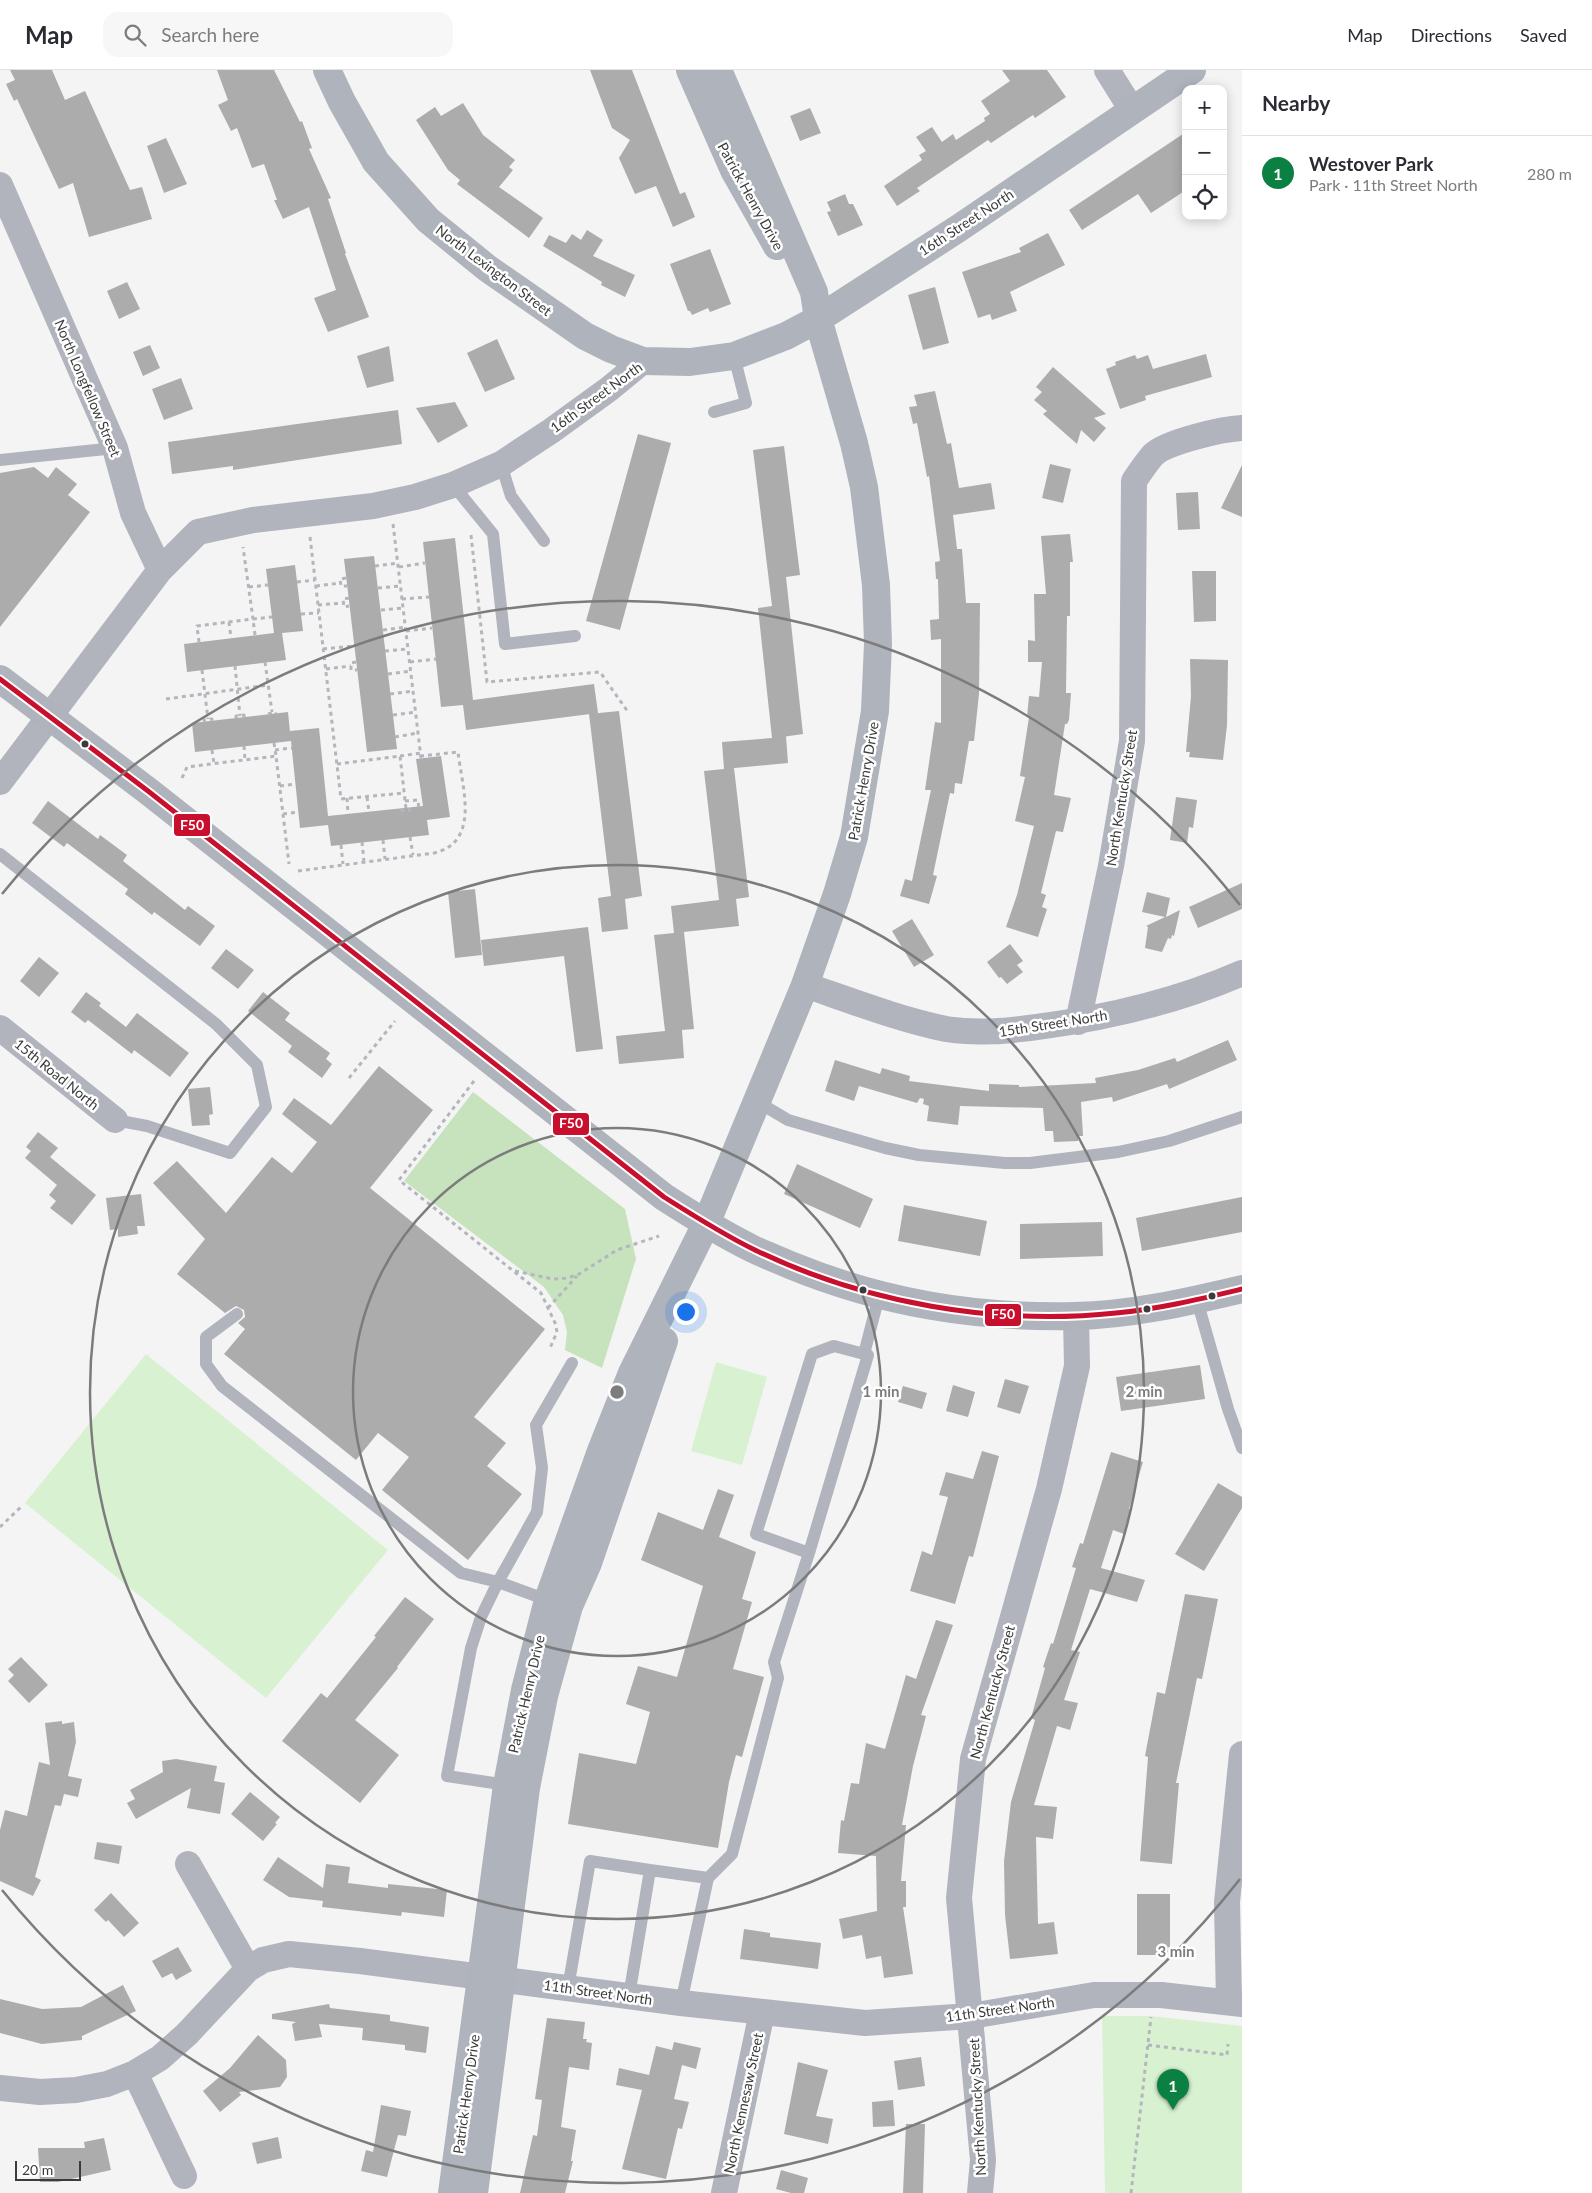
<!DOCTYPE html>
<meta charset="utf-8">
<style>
:root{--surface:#fff;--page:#f7f7f7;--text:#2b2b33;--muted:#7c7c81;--line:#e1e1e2;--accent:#0b8043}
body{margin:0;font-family:Lato,sans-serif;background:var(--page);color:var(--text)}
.controls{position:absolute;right:15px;top:15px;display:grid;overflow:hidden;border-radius:10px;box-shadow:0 2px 12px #0003}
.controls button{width:45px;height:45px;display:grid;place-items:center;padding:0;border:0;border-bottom:1px solid var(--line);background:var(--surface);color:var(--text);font:25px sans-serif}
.scale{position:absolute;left:15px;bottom:12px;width:66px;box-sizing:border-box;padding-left:5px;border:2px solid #3b3b3c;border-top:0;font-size:14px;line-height:18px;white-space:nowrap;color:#3b3b3c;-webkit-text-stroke:4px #fff;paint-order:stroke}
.you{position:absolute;left:685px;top:1241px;width:18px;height:18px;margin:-12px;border:4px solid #fff;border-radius:50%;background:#1a73e8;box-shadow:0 0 0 8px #1a73e833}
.badge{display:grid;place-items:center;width:32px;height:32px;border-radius:50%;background:var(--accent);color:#fff;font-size:16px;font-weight:700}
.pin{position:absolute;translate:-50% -41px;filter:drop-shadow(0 1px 2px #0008)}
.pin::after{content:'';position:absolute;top:26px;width:18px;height:15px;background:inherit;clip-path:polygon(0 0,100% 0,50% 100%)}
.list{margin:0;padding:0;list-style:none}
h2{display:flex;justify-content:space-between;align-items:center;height:65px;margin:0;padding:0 20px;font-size:21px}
h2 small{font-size:16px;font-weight:400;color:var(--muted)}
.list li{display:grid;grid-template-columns:32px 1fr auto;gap:15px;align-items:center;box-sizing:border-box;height:75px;padding:0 20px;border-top:1px solid var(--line)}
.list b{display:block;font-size:19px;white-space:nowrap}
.list p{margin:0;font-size:16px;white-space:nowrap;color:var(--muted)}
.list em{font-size:16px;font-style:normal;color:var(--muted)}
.icon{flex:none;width:28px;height:28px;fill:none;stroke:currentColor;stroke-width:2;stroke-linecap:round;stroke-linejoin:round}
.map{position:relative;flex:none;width:1242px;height:2123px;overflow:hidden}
header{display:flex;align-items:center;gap:30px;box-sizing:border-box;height:70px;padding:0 25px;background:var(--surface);border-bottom:1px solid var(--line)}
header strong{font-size:24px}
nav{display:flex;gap:28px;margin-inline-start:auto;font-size:18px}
.search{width:350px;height:45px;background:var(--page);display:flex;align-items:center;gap:12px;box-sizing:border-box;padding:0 18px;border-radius:15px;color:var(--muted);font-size:19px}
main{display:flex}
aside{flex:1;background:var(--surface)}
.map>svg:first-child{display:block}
</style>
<header>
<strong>Map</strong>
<div class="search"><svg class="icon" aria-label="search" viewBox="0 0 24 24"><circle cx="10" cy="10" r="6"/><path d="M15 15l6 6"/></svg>Search here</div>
<nav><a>Map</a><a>Directions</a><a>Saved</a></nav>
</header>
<main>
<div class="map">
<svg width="1242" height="2123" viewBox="0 0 1242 2123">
<rect width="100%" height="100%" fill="#f4f4f4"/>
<path fill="#d8f2d1" d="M146,1284L388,1480L266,1628L25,1433Z
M716,1292L767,1307L742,1395L691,1381Z
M1102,1946H1151L1242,1956V2123H1105Z"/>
<path fill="#c6e3be" d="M473,1022L625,1139L636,1189L602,1298L565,1280L567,1262L563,1245L544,1217L404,1111Z"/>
<path fill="#acacac" d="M10,0H52L65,30L85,21L130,120L142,117L152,149L89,167L73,113L59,119L17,29L14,31L6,14L15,10Z
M217,0H274L300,52L302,51L312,78L309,79L331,128L328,129L346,183L345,184L369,247L328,262L314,228L336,220L309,137L283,149L274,130H277L264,94L252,98L237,58L231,61L218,35L228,30Z
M590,0H632L680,124L685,122L695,147L673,157L656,116L635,124L619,88L630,70L612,58Z
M1002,0H1047L1066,27L1035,48L1033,45L991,73L988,70L917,118L920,121L897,136L884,116L922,90L919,85L926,81L916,67L932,57L942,72L953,64L956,70L985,51L984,48L990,44L981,31L1010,11Z
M463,33L483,65L515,90L509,97L513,100L499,117L543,148L529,168L457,114L460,110L448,100L416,50L435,37L441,46Z
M810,38L821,63L800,71L790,46Z
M1186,62V120L1151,143L1138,124L1082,160L1069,140Z
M166,68L187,114L164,123L147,76Z
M845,124L849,134H853L863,155L838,166L827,142L831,141L827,132Z
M587,160L603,170L593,186L635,205L625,227L601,215L602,212L543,176L549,165L566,173L572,164L581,170Z
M1048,163L1065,195L1010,222L1017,241L992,250L990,244L978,248L962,202L1021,182L1019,178Z
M710,179L731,234L710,242L708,238L692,245L690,241H688L670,194Z
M127,212L140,239L119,249L107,221Z
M935,217L949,273L923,280L908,225Z
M497,269L515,309L485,322L467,283Z
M150,275L160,298L143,306L133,282Z
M389,276L394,311L367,318L357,286Z
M1206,284L1212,307L1145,326L1146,330L1120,339L1106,299L1116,295L1115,292L1135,285L1137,289L1148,285L1153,299Z
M1053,297L1106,344L1094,348L1106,358L1094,372L1081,360L1077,374L1043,344L1047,341L1034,330L1042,322L1036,317Z
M181,308L193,339L164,350L152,319Z
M935,321L947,374L951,373L959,418L991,413L995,439L953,445L957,479H962L966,533H980L979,624L974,671H969L962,714L955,713L954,724L950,723L933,805L937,806L929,834L900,826L905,809L912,811L931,720H925L935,652L941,653V569L931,570L930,550L939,549L938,509H936L935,492L940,491L929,406L927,407L917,353L913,354L909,337L917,336L914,325Z
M455,332L468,356L438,373L416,338Z
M398,340L402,374L233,400V396L172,404L168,372Z
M638,364L671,373L620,560L586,551Z
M784,376L800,505L786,507L803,664L782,667L786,666L788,693L724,699L722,672L772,668L758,538L772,536L753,380Z
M1050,394L1071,399L1063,433L1042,428Z
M1242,395V447L1221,438Z
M34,397L48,408L56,397L77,414L68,425L90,442L0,557V403Z
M1198,422L1200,459L1178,460L1176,423Z
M1070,464L1073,492H1070V546H1067L1066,623H1071L1069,650L1067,654H1065L1054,725L1071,728L1063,762L1056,761L1041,823L1046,825L1042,837L1047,839L1038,867L1006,857L1017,825L1034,756L1015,751L1025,707L1020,706L1029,647H1027L1029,626L1039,627L1042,592H1028V570L1035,571L1034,524H1046L1041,466Z
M455,468L473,630L594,614L598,643L466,660L463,635L441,637L423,472Z
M374,486L397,679L367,682L344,489Z
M295,495L303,561L282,563L286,590L187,602L184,574L274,563L266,499Z
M1192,501H1216V551L1194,552Z
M1190,589L1228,590L1227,655L1223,690L1189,687L1190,682H1186L1191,626Z
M619,641L642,826L625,829L628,859L602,862L598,828L611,826L589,644Z
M288,642L290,662V661L319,658L328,746L423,736L416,689L441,686L450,747L427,750L429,765L331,776L328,755L300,758L291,671L195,682L192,653Z
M734,698L749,827L736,829L739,856L674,863L671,836L719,830L704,701Z
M1176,727L1197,730L1193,758L1189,757L1187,773L1170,770Z
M48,731L98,769L100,765L127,785L123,791L185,840L188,836L215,856L200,876L154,842L152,845L138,834L125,824L128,819L67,773L64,777L32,753Z
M1242,813V839L1198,858L1189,837Z
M475,819L482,885L455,888L448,822Z
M1147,822L1170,828L1166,847L1180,840L1174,866L1172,865L1171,869L1168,868L1162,882L1145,878L1148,857L1146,856L1165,847L1142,842Z
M912,849L934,885L914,897L892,861Z
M588,857L603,979L576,982L564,886L484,896L481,870Z
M684,862L694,959L682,960L684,988L619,994L616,966L665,961L654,865Z
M1010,874L1023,891L1017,895L1023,902L1007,914L1001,907L999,908L987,892Z
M226,879L254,900L238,919L211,898Z
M39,887L59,903L39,927L20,911Z
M86,922L101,933L99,936L126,957L137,943L189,983L170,1007L134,980L132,984L88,950L85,953L71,942Z
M263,922L290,943L285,950L330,983L326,989L332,994L322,1008L288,982L292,976L248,941Z
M1228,970L1237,990L1169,1019L1167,1014L1113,1032L1112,1027L1081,1032L1083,1066H1078V1071L1054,1072L1053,1061H1045L1043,1038L960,1036L958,1055L927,1051L929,1036L923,1034L924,1029L920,1028L917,1033L859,1016L854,1031L825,1021L835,990L880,1004L882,998L910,1006L909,1011L989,1021V1014L1019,1015V1017L1096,1013L1095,1008L1138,1000L1175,988L1177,992Z
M379,996L433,1040L370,1118L545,1259L474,1347L506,1373L487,1396L522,1424L468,1490L382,1420L409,1387L378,1363L356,1390L224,1284L245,1259L238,1253L245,1247L244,1240L236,1236L225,1243L177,1204L205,1169L153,1113L177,1091L226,1143L272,1087L292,1103L317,1072L282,1044L294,1028L331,1055Z
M210,1017L213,1044L209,1045L210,1055L192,1056L188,1019Z
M38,1062L58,1078L50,1087L96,1125L72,1155L50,1138L56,1131L49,1125L57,1115L25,1088L31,1081L26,1077Z
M797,1094L873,1129L860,1158L784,1124Z
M141,1124L145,1156H137L138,1164L118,1167V1159L110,1160L106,1128Z
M1242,1127V1162L1142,1181L1136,1148Z
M904,1135L987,1151L980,1186L898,1171Z
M1102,1152L1103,1186L1020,1189V1154Z
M1200,1295L1205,1329L1121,1341L1116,1307Z
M1005,1309L1029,1316L1020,1344L997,1337Z
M953,1315L975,1322L968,1347L946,1341Z
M903,1316L927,1323L922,1339L898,1332Z
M982,1381L999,1386L973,1487L969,1486L955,1534L910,1521L922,1481L932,1485L948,1427L939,1425L946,1402L973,1409Z
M1111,1382L1143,1392L1129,1439L1131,1440L1124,1464L1113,1460L1101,1498L1145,1510L1137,1532L1090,1519L1071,1580L1080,1582L1064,1630L1078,1633L1070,1660L1057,1656L1034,1735L1057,1737L1053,1769L1036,1767L1038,1854L1054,1852L1058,1884L1010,1889L1005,1845L1004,1791L1011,1732L1035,1650L1031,1648L1045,1598L1043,1597L1051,1573L1053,1574L1076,1498L1072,1497L1080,1473L1083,1474Z
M1218,1413L1242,1427V1438L1204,1501L1175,1484Z
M718,1419L734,1425L719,1467L756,1482L742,1529L752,1532L733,1599L764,1607L742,1687L736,1685L729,1712L718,1778L568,1754L579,1683L636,1694L650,1642L626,1634L638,1596L677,1607L703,1516L641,1490L658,1442L703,1460Z
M1185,1524L1218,1529L1202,1609L1197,1608L1176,1713H1179L1172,1794L1140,1791L1148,1687L1145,1686L1157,1622L1165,1624Z
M405,1527L434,1549L397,1597L398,1598L355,1650L399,1685L360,1733L282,1671L321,1623L327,1628L376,1567L374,1566Z
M936,1550L953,1555L921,1645L926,1646L913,1696L902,1755H906L901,1811H906V1837H903L913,1904L884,1908L881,1886L866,1889L862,1865L843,1869L839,1849L877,1841L876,1786L838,1783L841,1750L844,1751L851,1713L859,1714L866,1673L885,1679L906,1605L916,1609Z
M21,1587L48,1615L29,1633L8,1611L14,1605L8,1599Z
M62,1651V1654L74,1652L76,1672L68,1706L82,1709L78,1727L64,1724L61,1736L55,1735L35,1807L41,1810L33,1826L0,1811V1760L5,1740L27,1746L39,1692L50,1695L45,1653Z
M176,1689L217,1696L214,1711L225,1713L220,1744L187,1738L191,1718L136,1749L127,1733L135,1729L130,1720L163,1702L162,1691Z
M250,1722L280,1747L275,1753L277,1754L263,1771L231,1744Z
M97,1772L122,1776L119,1794L94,1789Z
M278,1787L323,1818L326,1794L350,1797L348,1813L388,1818V1814L447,1820L444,1847L402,1842L401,1846L322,1837L323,1831L289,1827L263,1810Z
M111,1823L139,1853L124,1867L108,1850L106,1852L94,1840Z
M1137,1824H1170V1885H1137Z
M744,1859L770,1863V1867L821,1873L818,1899L740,1889Z
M178,1877L192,1901L176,1910L172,1903L162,1908L152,1891Z
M123,1915L136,1941L82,1966V1970L42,1974L0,1963V1929L42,1939L81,1937Z
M329,1934L330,1938L390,1945V1951L429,1957L426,1983L405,1980V1975L362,1970L363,1958L319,1954L322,1967L295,1971L292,1954L296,1952L272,1949V1944Z
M547,1948L585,1952L583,1969H587L586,1972L592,1973L589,2000L569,1997L561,2057L576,2060L571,2091H573L565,2123H520L533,2065L537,2066L542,2030L535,2029Z
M258,1965L286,1990L287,2007L280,2017L239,2022L241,2025L220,2042L203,2021L230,1998Z
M674,1972L701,1978L696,1999L682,1995L674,2029L689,2032L682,2059L678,2058L666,2109L622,2099L642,2020L616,2015L619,1998L649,2005L656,1976L672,1980Z
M921,1987L925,2016L898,2020L894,1991Z
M798,1992L828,2000L816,2046L833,2049L828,2074L784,2064Z
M893,2030L895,2056L873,2057L872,2032Z
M381,2035L411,2041L406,2066L398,2065L387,2107L361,2101L366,2080L373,2082Z
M906,2054H925L923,2123H903Z
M278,2067L282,2088L257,2094L252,2073Z
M104,2068L111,2100L58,2112H40L38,2078H85L84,2072Z
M781,2100L808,2108L804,2123H791L776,2119Z"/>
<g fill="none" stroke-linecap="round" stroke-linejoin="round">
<path stroke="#b3b6bc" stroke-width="3" stroke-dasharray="4 4" stroke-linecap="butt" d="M393,454L421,688
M471,465L487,612L600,602L628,642
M310,467L341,729L404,723
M375,496L398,493
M399,497L425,493
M346,508L340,509L341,516H347
M297,512L315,510
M316,516L341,513
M249,517L268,515
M378,518L401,516
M349,528L343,529L344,537L349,536
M402,529L429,527
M318,535L343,533
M381,540L403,538
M301,544L319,543
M229,552L231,568
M383,560L406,557
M406,561L432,558
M255,565L253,549L272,547
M199,572L197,556L253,549L243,477
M323,579L354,576
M385,581L408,579
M265,592L272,642
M356,592L351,593V600H357
M410,592L436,589
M235,596L240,646
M326,599L351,596
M202,600L208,649
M388,604L411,601
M390,624L413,621
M166,629L268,615
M268,644L275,642L276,644
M393,645L416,642
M236,648V646L244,645V647
M205,652L204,650L212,649V651
M395,667L418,663
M274,673L276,686
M244,676L245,690
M212,680L214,694
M275,680L292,678
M400,686L421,683
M337,694L400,686L406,739
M182,708L187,697L276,686L289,794
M280,716L295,714
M367,727L369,742
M347,728L348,744
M405,731L418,730L419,740
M402,742V740H411
M283,744L298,742
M410,767L413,785
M383,770L385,789
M362,772L364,792
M341,775L343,794
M298,801L434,783C481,772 462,717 458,682L421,686
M349,1008L395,951
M474,1011L399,1110L541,1223L555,1253L557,1262L550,1278
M515,1201L553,1209L568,1208L579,1204L617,1180L659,1166
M548,1238L577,1206
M0,1457L22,1436
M1148,1975L1227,1985L1228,1974
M1131,2123L1151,1947"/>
<path stroke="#b1b3bd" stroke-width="12" d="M714,342L746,333L734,286
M0,390L115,378
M501,394L511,426L544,471
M453,415L493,464L505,574L575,566
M0,784L216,954L257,995L266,1037L230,1083L147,1056L115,1050
M756,1031L788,1050L885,1078L919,1085L1005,1093H1030L1118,1082L1169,1071L1242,1047
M1197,1230L1228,1339L1242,1378
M237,1244L206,1267V1294L222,1316L461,1503L498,1512L481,1547L471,1578L447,1706L507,1715
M834,1276L868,1285L809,1483L756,1464L812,1284Z
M864,1284L879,1226
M550,1531L498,1512L537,1442L542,1398L536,1355L572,1293
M568,1918L590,1791L650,1800
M629,1926L650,1800L708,1808
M681,1933L708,1808L732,1784L778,1608L774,1592L809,1483"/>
<path stroke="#b1b3bd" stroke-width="26" d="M1107,0L1132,40
M0,115L115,378L133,443L160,500L0,712
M160,500L198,462L253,450L373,436L415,427L453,415L501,394L551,361L609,319L643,291
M805,915C852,931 898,949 946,959C977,964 1007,961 1037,957C1106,948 1178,931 1242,903
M1078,952L1111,796L1132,671L1134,411C1140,402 1146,393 1153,385C1166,372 1222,359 1242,358
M0,958L115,1050
M188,1794L248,1899
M1229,1932L1227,1832L1242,1684
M135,2003L184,2106
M0,2018L40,2022L76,2020L107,2014L135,2003L160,1988L187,1964L248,1899L263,1890L289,1884L360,1891L681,1933L865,1953L971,1946L1094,1925H1161L1242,1934
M724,2123L762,1942
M980,2123L983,2090L959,1828L973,1689L1049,1419L1077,1296L1076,1246"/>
<path stroke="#afb3bc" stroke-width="28" d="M327,0L342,32L376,92L428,150L487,198L585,266L611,279L643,291L690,292L734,286L786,266L818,249L959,158L1192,0
M690,0L734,100L777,176
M0,609L148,721L664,1127C692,1145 719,1162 749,1177C762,1184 777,1189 790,1195C883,1233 974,1248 1074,1246C1131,1245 1187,1232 1242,1219
M452,2123L507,1715L525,1620L548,1530L601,1381L632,1303L706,1154L805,915L837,824L854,767L875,641L878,574L876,515L864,417L854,373L818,249L814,222L718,0
M474,2123L526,1718L544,1626L569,1536L588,1493L664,1271"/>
<g stroke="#fff" stroke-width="9">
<path id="bus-1" d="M0,609L148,721L664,1127C694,1146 724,1165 755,1180C865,1233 995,1256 1116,1243C1159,1239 1200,1229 1242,1219"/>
</g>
<use href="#bus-1" stroke="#c8102e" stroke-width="5"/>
</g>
<g fill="none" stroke="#7c7c7c" stroke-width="2.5">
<circle cx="617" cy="1322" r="264"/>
<circle cx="617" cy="1322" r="527"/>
<path d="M1240 1809A791 791 0 0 1 2 1820M2 824A791 791 0 0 1 1240 835"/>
</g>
<g fill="#3b3b3c" stroke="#fff" stroke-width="2">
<circle cx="85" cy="674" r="4.5"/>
<circle cx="863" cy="1220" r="4.5"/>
<circle cx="1212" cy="1226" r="4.5"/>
<circle cx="1147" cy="1239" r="4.5"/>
</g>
<g text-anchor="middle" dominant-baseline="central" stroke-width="5" stroke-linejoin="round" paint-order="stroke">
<g font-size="14" fill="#3b3b3c" stroke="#fff">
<text transform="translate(751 126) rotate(61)">Patrick Henry Drive</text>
<text transform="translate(966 152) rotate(-33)">16th Street North</text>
<text transform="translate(494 200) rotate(37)">North Lexington Street</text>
<text transform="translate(88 318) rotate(67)">North Longfellow Street</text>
<text transform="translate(596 327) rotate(-36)">16th Street North</text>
<text transform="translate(863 711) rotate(-80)">Patrick Henry Drive</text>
<text transform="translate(1121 728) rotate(-81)">North Kentucky Street</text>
<text transform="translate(1053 953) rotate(-9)">15th Street North</text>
<text transform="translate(57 1004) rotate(39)">15th Road North</text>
<text transform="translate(992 1622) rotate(-75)">North Kentucky Street</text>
<text transform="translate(526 1624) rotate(-77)">Patrick Henry Drive</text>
<text transform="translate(598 1922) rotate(8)">11th Street North</text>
<text transform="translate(1000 1939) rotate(-8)">11th Street North</text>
<text transform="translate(466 2024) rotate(-82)">Patrick Henry Drive</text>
<text transform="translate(743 2033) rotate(-78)">North Kennesaw Street</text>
<text transform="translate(977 2037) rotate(-93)">North Kentucky Street</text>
</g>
</g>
<circle cx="617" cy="1322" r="8" fill="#7c7c7c" stroke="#fff" stroke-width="2.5"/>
<g font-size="15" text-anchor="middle" font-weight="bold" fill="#7c7c7c" stroke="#fff" stroke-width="5" stroke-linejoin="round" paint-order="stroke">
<text x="881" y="1327">1 min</text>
<text x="1144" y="1327">2 min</text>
<text x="1176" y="1887">3 min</text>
</g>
<g stroke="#fff" stroke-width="2">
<rect x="173" y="743" width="38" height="24" rx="5" fill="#c8102e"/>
<rect x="552" y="1042" width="38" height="24" rx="5" fill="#c8102e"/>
<rect x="984" y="1233" width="38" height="24" rx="5" fill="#c8102e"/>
</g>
<g font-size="14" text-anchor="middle" font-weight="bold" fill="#fff">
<text x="192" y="760">F50</text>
<text x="571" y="1058">F50</text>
<text x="1003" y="1249">F50</text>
</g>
</svg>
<div class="controls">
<button>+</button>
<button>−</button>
<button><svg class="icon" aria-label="locate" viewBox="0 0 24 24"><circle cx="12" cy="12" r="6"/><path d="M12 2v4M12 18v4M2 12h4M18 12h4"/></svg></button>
</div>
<div class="scale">20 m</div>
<div class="you"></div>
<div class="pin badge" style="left:1173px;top:2040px">1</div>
</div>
<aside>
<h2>Nearby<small></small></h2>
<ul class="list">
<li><span class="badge">1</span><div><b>Westover Park</b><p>Park · 11th Street North</p></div><em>280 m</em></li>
</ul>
</aside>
</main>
